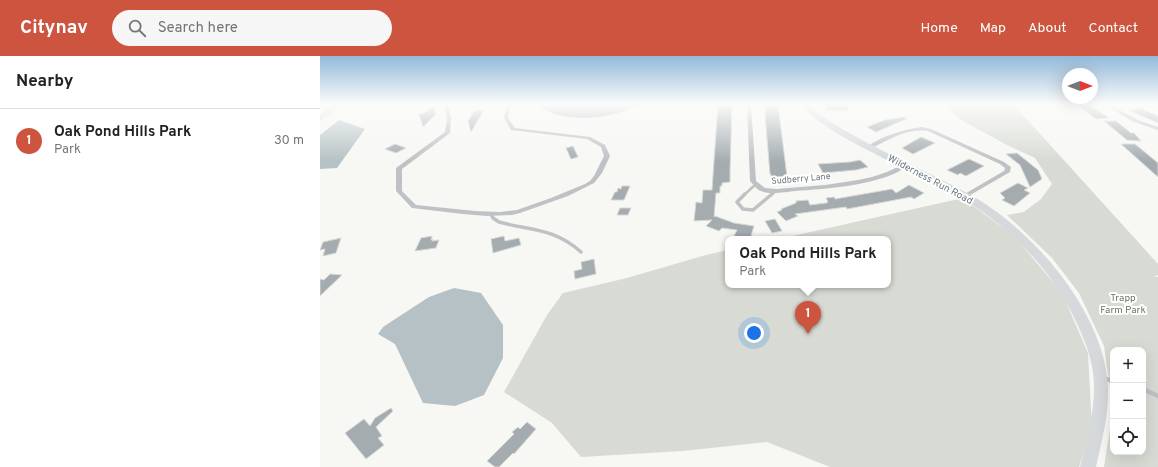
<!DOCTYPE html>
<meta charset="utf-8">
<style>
:root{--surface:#fff;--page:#f6f6f6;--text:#222;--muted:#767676;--line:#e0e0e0;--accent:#cd543e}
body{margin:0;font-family:Overpass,sans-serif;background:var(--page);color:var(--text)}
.controls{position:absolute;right:12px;bottom:12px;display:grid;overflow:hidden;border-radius:8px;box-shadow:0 4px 16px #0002}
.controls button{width:36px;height:36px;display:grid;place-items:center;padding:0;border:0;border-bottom:1px solid var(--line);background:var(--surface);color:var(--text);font:20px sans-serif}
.compass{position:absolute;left:742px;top:12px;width:36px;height:36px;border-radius:50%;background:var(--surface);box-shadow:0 4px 16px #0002;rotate:90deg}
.you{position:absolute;left:434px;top:277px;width:14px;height:14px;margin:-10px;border:3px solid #fff;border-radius:50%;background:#1a73e8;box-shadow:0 0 0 6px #1a73e833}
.badge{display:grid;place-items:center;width:26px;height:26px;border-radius:50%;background:var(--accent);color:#fff;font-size:13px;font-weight:700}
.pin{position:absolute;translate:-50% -33px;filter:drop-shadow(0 1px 2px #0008)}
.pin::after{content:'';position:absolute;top:21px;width:14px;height:12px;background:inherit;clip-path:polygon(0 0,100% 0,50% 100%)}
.popup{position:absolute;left:405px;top:180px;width:166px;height:52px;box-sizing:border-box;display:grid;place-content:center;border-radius:8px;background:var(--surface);filter:drop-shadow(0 1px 3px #0005);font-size:13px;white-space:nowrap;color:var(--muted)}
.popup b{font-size:15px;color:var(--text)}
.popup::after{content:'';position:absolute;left:50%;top:100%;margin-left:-8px;border:8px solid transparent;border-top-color:var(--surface)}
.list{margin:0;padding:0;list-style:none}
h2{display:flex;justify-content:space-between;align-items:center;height:52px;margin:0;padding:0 16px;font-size:17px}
h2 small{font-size:13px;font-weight:400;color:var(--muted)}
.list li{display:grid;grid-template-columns:26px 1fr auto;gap:12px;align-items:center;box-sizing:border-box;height:64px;padding:0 16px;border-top:1px solid var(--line)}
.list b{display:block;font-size:15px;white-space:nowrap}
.list p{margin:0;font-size:13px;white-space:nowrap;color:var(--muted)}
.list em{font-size:13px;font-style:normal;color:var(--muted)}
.icon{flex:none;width:22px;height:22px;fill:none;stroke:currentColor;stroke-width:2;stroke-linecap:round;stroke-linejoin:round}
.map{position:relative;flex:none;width:838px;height:411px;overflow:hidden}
header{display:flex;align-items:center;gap:24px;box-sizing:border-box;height:56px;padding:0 20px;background:var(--accent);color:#fff}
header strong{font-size:19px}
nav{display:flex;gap:22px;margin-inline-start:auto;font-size:14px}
.search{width:280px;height:36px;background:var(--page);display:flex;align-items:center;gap:10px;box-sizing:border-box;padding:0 14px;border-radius:22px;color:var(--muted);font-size:15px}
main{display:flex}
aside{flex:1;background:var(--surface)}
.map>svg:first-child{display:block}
</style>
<header>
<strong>Citynav</strong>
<div class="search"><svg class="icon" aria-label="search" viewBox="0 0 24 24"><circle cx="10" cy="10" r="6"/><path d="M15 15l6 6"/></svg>Search here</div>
<nav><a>Home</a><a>Map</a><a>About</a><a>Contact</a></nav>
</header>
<main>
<aside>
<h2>Nearby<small></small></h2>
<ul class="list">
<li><span class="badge">1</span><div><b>Oak Pond Hills Park</b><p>Park</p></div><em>30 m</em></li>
</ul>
</aside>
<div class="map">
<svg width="838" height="411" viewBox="0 0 838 411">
<rect width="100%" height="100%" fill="#f7f7f4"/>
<path fill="#d7dbd4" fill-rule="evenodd" d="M623,48H693L838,208V219L834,221H838V411H784L793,353L784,290L759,237L732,202L687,159L704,156L721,143L732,128L715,102L687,89L641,64ZM793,294H823V396H793Z
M643,142L695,181L742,237L768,297L772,371L759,411H510L447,386L363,395L261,401L232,367L184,336L227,259L243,237L307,222L386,199L408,194V229H568V183H459Z"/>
<path fill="#b5c1c4" d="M218,48H329C316,50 303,56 290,59C272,64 231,64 218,48Z
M19,64L45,73L17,112L0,113V79Z
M134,232L161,237L183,269V302L164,339L135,350L103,347L75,288L58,278L63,271L109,241Z"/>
<path fill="#a4acb0" stroke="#d8d8d7" d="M398,48L412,49L410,115V126L402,127V130H400V137H396L394,161L395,160L414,167L434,170L430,183L414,180L417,174L402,172L399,175L386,170L392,164L374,165L376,146L382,147L383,134H392Z
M450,48H458L467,121H451V118H450L445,58L446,50Z
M506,48H528V55L506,54Z
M756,48H768L789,62L776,63Z
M113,51L116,58L103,71L99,58L104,57Z
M820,52L838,60V67L808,54Z
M164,54L151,76L148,65L154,55Z
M585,61L586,63L556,76L547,71L565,64Z
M784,65H796L811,77H814L821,85L807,84Z
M601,81L615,87L593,98L582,92Z
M75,88L86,92L76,97L65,93Z
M801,88H815L838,107V121Z
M253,90L258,101L251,103L246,92Z
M697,97L718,114L722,123L710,131L700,109L686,98Z
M649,103L664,110L646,120L640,117L638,119L627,114Z
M540,104L548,111L536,114L503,117L498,108L530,106Z
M698,127L708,132L704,134L710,137L694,150L682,144L685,142L680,137Z
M589,129L604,137L594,143L591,141L527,153L526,151L475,158L478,160L466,165L457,156L462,154L461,153L476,147V145L488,144L490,149L506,147L508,146L506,142L514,141L515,143L572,133L576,137Z
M302,130H310L304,144H291L295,136H297L298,132L301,133Z
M300,152H311L308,159H297Z
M455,163L462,175L452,177L445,165Z
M112,180L111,184L113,183L112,185L119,184L116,192L95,195L101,182Z
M184,180L185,185L199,182L201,189L173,197L171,183Z
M21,182L16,197L3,200L5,193L0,194L3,186Z
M274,203L276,218L255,223L254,215L262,213L261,206Z
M10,218L22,219L0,240V223L4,224Z
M71,352L73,355L56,371L62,380L58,382L64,389L46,403L25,377L44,363L50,370L55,362Z
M207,366L216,373L194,398L193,397L179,411H175L167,405L194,378L192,376L198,371L200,373Z"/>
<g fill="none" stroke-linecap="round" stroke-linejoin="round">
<path stroke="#bec2c5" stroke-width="2.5" d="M424,139L436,128
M451,139L456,135"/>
<path stroke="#bec2c5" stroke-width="3.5" d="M425,138L417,146L423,153L433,154L452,138
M171,158L173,162L179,166C212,175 234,172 261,196"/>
<path stroke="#bec2c5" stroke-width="4.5" d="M782,322L793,325
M823,333L838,340"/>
<path fill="#bec2c5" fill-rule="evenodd" d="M124,48H128L131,62L130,77L82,113V135L96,149L155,155L180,156L197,154L231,142L265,128L270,125L274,120L284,100L281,91L267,83L191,74L184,62L186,51L188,48H193L190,51L188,62L195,72L270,81L285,89L290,100L282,117L274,127L248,140L200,157L192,159L167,160L143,158L92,152L76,135V112L125,76L127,62Z
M427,48H431L436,125L445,132L456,133L505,129L538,124L552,121L567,116L582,109H586L587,110C564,129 504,133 475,135C466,136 449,139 441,135C437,134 433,128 430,125Z
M783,48H789L818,64L838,71V74L814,66Z
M602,71L611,73L684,106L691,111L690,116L645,142L642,140L643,139L684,115L685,112L680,108L608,75C587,72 570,83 552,92H548L547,91C561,80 585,73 602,71Z"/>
<path fill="#d5d9dc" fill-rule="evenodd" d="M14,48H23L0,65V59Z
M481,48H489C504,65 525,74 544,85C578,103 613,119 647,137C711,171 784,255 788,330C789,358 782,384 776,411H760C767,384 774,359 774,331C774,309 767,289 758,270C734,216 693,174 642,142C618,128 591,118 567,104C539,89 501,73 481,48Z"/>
</g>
<linearGradient id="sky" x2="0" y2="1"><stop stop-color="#93b9da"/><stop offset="0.45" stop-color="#fbfbfa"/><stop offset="1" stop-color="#fbfbfa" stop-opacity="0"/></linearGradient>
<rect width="838" height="106" fill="url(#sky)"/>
<g text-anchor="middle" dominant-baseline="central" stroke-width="4" stroke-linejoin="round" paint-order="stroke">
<g font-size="9" fill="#6a7981" stroke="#fff">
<text transform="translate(481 123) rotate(-5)">Sudberry Lane</text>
</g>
<g font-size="10" fill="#6a7981" stroke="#fff">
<text transform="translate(610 124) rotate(28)">Wilderness Run Road</text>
</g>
<g font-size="10" fill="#6d7968" stroke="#fff">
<text x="803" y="242">Trapp<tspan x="803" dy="12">Farm Park</tspan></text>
</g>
</g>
</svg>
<div class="controls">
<button>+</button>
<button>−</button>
<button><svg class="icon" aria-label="locate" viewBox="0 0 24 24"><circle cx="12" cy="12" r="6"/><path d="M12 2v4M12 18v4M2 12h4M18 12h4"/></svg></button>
</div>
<svg class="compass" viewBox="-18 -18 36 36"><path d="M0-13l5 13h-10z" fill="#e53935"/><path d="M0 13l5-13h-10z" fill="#767676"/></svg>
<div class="you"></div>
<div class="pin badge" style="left:488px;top:278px">1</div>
<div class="popup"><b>Oak Pond Hills Park</b>Park</div>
</div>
</main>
